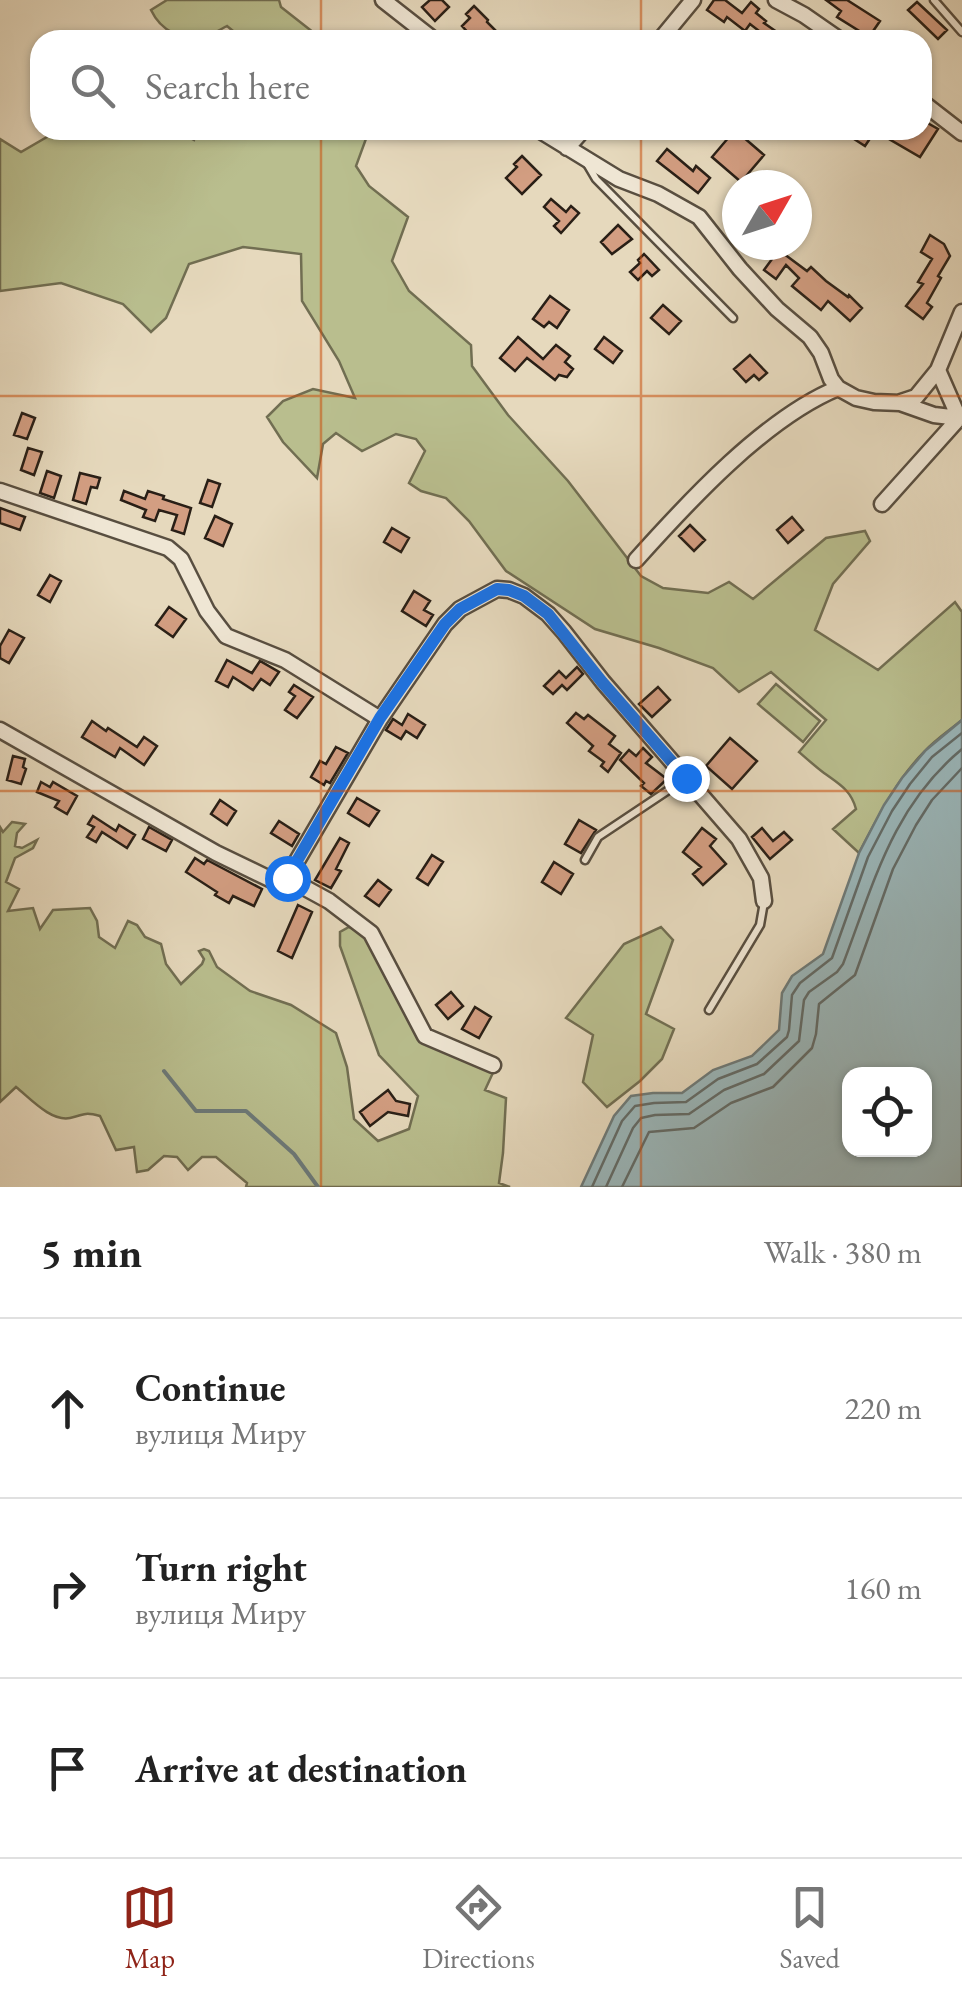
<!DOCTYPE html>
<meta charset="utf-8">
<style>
:root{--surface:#fff;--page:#f6f6f6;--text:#222;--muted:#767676;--line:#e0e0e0;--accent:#8f2418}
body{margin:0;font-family:"EB Garamond",serif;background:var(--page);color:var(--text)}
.controls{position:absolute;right:30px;bottom:30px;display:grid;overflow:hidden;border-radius:20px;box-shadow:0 2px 8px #0004}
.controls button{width:90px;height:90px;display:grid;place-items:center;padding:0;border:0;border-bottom:2px solid var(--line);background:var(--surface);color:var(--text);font:50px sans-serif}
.compass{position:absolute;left:722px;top:170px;width:90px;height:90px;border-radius:50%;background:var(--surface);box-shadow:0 2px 8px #0004;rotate:51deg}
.stop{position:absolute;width:30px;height:30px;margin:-22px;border:8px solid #1a73e8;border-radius:50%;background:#fff}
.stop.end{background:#1a73e8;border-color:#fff;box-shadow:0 2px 10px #0008}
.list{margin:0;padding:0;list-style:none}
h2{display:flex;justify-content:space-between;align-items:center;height:130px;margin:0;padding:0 40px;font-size:42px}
h2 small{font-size:32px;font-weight:400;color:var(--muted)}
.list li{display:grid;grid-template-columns:65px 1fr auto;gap:30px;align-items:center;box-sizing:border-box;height:180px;padding:0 40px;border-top:2px solid var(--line)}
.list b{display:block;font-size:38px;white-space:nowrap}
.list p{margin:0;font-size:32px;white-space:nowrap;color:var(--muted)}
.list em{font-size:32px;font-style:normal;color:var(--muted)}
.icon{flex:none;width:55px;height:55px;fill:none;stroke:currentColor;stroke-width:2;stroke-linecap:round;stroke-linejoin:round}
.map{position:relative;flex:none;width:962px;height:1187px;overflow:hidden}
.search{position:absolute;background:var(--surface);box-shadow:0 2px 8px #0004;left:30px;right:30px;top:30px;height:110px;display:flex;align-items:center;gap:25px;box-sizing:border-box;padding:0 35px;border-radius:30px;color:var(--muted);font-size:38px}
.sheet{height:670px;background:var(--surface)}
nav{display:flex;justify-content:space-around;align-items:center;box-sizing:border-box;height:140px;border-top:2px solid var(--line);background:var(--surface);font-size:28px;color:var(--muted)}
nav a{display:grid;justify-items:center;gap:5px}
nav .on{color:var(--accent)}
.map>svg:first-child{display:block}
</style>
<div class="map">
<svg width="962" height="1187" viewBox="0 0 962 1187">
<rect width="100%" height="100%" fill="#e6d9bd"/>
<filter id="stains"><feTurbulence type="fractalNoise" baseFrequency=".002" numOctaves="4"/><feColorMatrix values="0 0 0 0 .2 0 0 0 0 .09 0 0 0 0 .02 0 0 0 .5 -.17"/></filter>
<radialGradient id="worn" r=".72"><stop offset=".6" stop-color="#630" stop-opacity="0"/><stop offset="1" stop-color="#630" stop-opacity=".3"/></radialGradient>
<path fill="#b9be8e" stroke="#716e52" stroke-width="2.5" d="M167,0H279L281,7L323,40H244L227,26C221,29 212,35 205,36C181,41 161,31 151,10Z
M59,130H176L194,140L198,130H362L367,136L356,166L369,186L408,217L392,261L409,291L471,345L472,366L508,415L568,481L641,576L663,588L708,593L729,582L753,599L826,538L865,531L870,541L833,584L815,630L878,670L955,602L962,612V720C950,730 936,739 925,751C896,780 878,817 859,853L833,829L856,809C851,790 839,784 824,773C816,767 807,759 799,752L826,720L771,672L739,692L713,668L659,648L595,629L506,571L469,521L446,498L421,491L409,483L425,451L416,439L396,434L362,451L336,433L323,444L317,478L283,442L267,417L283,401L313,389L355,398L339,361L302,301L301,254L243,247L189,264L166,318L151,332L123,304L61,283L0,291V139L21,152Z
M776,684L820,721L803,742L758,704Z
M12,822L25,824L17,833L15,846L22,848L37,840L33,848L15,858L6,882L19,889L8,911L33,908L40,929L53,910L90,908L97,921L99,937L115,948L128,921L137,925L145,937L161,944L166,964L181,984L202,964L204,959L199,951L204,949L209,951L217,967L250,991L291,1005L336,1033L347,1067L354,1119L378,1141L409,1129L418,1096L379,1055L340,946V932L349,927L367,936L422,1038L497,1064L485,1090L506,1098L503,1153L499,1183L510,1187H246L247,1183L216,1157H202L188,1170L177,1157L164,1156L148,1170L137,1172L134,1147L116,1150L100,1116C83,1111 85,1115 70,1118C51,1122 30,1098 16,1087L0,1102V827L3,832Z
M661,927L673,940L646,1014L674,1029L662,1059L640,1081L607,1107L583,1082L593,1035L566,1018L624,944Z"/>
<path fill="#9ab7bb" stroke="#6d7a79" stroke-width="2.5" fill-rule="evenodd" d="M962,720V1187H581L614,1116L631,1096L653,1093H682L713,1070L752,1056L779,1030L782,993L792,976L823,954L859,853L884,805L902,778L926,750ZM924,1074V1150H850V1074Z"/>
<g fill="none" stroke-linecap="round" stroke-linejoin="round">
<path stroke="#626b68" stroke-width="2.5" d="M592,1187L622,1121L635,1106L654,1103L686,1102L718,1079L757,1064L787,1037L789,1030L792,995L800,983L832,958L868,857L892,811L910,784L932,757L962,733
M606,1187L633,1128L641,1118L655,1115L689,1114L724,1090L764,1074L799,1041L804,1000L809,992L837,972L843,964C874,883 892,807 962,749
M622,1187L649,1132L694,1128L731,1103L773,1087L812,1048L816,1034L819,1004L855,975L893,869L916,825L932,800L962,768"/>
<path stroke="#6d7a79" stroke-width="4" d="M164,1071L196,1111H246L294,1154L318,1187"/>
</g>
<path fill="#d39e82" stroke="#291f16" stroke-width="2.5" d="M430,0H442L449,7L435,21L422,7Z
M714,0H725L742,13L751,2L759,9L756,13L766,21L764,23L777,32L772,40H759L763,34L750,24L745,31L727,17L724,22L707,10Z
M826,0H847L880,21L869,37L837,17L841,11Z
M917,2L947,30L938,39L908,10Z
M474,6L488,20L487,22L505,40H475L462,26L470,18L466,14Z
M924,121L938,129L920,157L875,131L865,146L854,139L861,130H922Z
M735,130L764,155L741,182L712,157Z
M667,149L693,171L696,166L710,178L698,193L657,161Z
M522,156L541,175L522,194L506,178L517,167L514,164Z
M551,199L566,212L571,206L579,213L561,233L554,226L559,221L544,207Z
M618,225L632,239L612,254L601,242Z
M930,235L944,244L950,256L938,276L941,278L927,303L932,307L923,319L906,306L923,284L918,282L932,259L921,252Z
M772,245L807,271L811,267L826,281L848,297L849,295L862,308L850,321L828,301L821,310L792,286L799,278L786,265L776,279L764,270L775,255L769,249Z
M644,254L659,270L652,276L647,271L638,280L630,272L640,263L638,260Z
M550,296L569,310L557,328L549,322L544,327L533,319Z
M663,305L681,321L669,334L651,318Z
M518,337L543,359L556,345L570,356L565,362L573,369L567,377L559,375L555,380L527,358L515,371L500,358Z
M604,337L622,351L613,363L595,349Z
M750,355L767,373L759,380L754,375L746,382L734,369Z
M22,413L35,418L27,439L14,435Z
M28,448L42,452L34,475L21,470Z
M47,471L61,476L54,498L40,493Z
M80,473L100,478L97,488L91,487L86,504L73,500Z
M208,480L220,484L212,507L200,503Z
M124,491L145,499L148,491L164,496L163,499L191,508L184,534L172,530L177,515L159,510L155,521L143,517L146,510L121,500Z
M0,508L25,517L20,530L0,523Z
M215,516L232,524L223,546L205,538Z
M792,517L803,530L788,543L777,530Z
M690,525L705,540L694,551L679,536Z
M392,528L409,538L401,552L384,542Z
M50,575L61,581L50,602L38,595Z
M414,591L430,601L424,610L433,615L426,626L402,611Z
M169,607L186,619L173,637L156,625Z
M9,630L24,638L9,663L0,658V646Z
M227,660L252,673L260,661L279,672L270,685L261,679L253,690L233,677L228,687L216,681Z
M577,667L583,674L567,690L562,685L553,694L544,686L559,671L566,678Z
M294,685L313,697L297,718L285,710L295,696L289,692Z
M658,687L670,700L652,717L639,704Z
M576,713L584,719L588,715L615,736L609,744L621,753L608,772L601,766L604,762L589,751L593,746L567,723Z
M408,714L425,725L417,738L406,731L401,739L386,730L393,719L402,725Z
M92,721L106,731L108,728L137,747L144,737L157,746L144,765L120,748L115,757L82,737Z
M730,738L757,761L732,789L706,766Z
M336,747L348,753L330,783L326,781L324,785L311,777L320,761L326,764Z
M643,748L652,757L646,763L667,779L651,794L641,786L644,783L620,760L629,750L636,756Z
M13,756L25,759L23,767L26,769L21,784L7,780Z
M41,782L50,787L53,782L77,796L67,814L55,807L59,801L37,792Z
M357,798L379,811L369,826L348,813Z
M220,800L236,811L227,825L211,814Z
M93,816L116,831L119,825L135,835L127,848L102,832L96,842L87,837L94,827L88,824Z
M579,820L596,830L581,853L565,844Z
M279,821L299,834L292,846L271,833Z
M149,827L172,840L166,851L143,839Z
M702,828L716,839L710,846L726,864L703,885L693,874L701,867L683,852Z
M762,828L773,841L784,832L792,840L770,859L752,837Z
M340,838L349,843L336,869L341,871L331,888L315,880Z
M432,855L443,862L428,885L417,878Z
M195,858L204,864L207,860L262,889L254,906L233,896L229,903L215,895L217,892L186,872Z
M554,862L573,874L561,894L542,882Z
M378,880L391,890L379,906L365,896Z
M298,905L312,912L292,958L278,951Z
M451,992L463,1006L448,1019L436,1005Z
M475,1007L491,1017L479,1038L462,1029Z
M388,1090L396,1101L410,1104L408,1116L388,1112L370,1126L360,1112Z"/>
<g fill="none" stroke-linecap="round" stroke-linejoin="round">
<g stroke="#584e40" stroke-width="11">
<path id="service" d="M934,0L962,32
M586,162L596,179L733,318
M585,860L598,837L685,779
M709,1010L760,925L764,902"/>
</g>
<g stroke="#584e40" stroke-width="19">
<path id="minor" d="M383,0L434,40
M776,0L804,15L840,40
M660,40L693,0
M922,102L962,133
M539,130L619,179L658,194L699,217L740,269L777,309L810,337L821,353L831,379L838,388L856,398L874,402L900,403L934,415L959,418L938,370L962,312
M567,148L583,130
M901,402L916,397L938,370
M0,491L168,548L181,559L207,611L226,636L285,660L380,719
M882,504L961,416
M636,560C688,502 765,418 838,388
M0,730L216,853L278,883L287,878L329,901L371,933L425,1036L493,1065
M287,878L380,719L445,624L460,609L497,589L509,590L524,596L548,614L564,632L603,682L739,839L761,878L764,901"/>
</g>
<use href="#service" stroke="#efe6d4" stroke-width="6"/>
<use href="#minor" stroke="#efe6d4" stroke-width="14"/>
</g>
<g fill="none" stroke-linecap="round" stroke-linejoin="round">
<path stroke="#1a73e8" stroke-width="12" d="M287,878L380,718L445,624L460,609L497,589L509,590L524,596L548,614L602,682L686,778"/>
</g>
<path fill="none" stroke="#cb500e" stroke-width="2.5" stroke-opacity="0.55" d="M321,0V40M641,0V40M321,130V1187M641,130V1187M0,396H962M0,791H962"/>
<rect width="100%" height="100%" filter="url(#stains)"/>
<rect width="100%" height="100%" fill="url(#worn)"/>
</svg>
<div class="controls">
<button><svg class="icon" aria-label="locate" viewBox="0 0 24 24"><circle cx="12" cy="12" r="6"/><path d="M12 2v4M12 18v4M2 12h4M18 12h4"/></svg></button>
</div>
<svg class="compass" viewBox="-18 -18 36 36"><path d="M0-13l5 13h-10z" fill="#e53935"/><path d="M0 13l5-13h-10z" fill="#767676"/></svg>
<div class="stop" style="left:287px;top:878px"></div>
<div class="stop end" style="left:686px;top:778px"></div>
<div class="search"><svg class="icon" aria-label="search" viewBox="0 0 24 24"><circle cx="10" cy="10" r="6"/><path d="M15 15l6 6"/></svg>Search here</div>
</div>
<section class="sheet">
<h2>5 min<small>Walk · 380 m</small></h2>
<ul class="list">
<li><svg class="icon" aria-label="ahead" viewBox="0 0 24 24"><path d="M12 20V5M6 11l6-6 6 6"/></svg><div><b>Continue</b><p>вулиця Миру</p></div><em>220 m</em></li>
<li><svg class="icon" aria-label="right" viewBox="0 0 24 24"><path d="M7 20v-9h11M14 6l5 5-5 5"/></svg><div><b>Turn right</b><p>вулиця Миру</p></div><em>160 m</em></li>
<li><svg class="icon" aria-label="arrive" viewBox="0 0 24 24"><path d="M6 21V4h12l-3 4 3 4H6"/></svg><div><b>Arrive at destination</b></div></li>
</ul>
</section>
<nav>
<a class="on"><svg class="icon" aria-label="map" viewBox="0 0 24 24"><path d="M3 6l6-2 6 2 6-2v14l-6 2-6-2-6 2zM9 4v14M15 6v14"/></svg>Map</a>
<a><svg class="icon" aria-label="directions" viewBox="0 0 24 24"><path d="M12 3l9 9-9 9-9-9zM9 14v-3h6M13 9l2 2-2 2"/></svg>Directions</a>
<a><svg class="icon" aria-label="saved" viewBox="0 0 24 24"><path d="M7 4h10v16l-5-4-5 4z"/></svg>Saved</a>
</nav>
